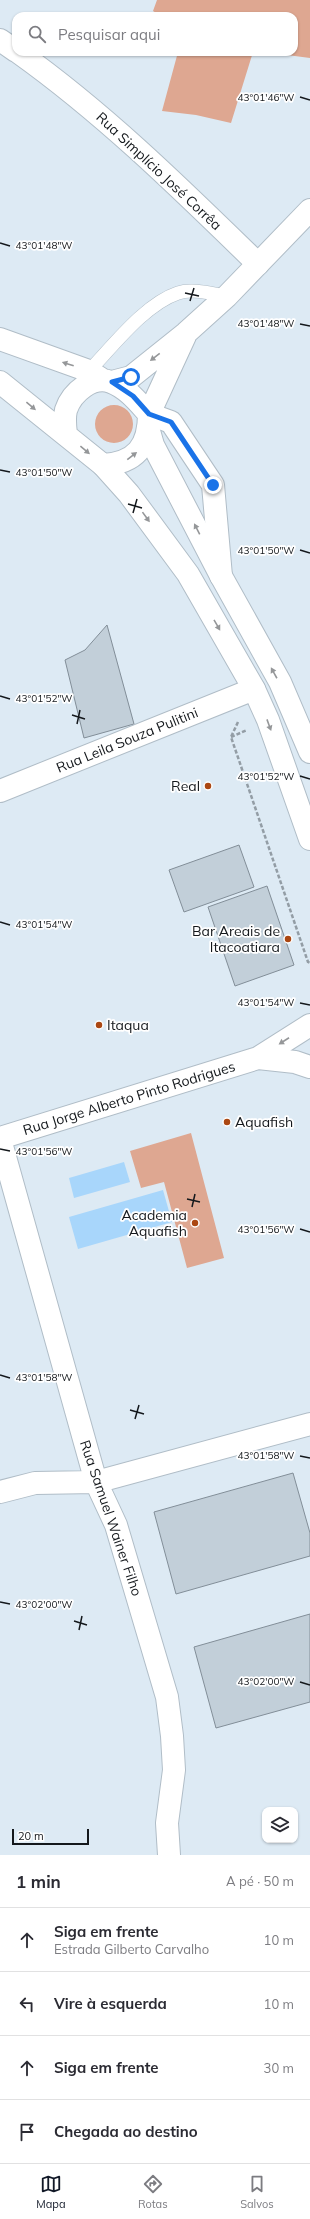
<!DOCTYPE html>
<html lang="pt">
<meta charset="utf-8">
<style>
:root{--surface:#fff;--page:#f7f7f7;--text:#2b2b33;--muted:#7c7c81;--line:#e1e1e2;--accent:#111827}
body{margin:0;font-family:Mulish,sans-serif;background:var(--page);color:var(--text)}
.controls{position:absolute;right:12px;bottom:12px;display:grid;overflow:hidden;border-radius:8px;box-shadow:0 1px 3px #0004}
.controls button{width:36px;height:36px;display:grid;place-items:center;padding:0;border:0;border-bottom:1px solid var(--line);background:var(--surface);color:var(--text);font:20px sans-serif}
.scale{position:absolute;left:12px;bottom:10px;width:77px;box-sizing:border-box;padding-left:4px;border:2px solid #14181c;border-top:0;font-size:11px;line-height:14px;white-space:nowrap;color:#14181c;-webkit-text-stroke:3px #fff;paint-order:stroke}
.stop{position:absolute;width:12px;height:12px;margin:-9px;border:3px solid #1a73e8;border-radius:50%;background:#fff}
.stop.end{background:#1a73e8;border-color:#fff;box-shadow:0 1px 4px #0008}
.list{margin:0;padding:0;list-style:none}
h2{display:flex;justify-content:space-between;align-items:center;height:52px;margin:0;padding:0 16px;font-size:17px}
h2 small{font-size:13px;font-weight:400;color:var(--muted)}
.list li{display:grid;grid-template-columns:26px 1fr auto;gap:12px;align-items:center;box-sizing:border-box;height:64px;padding:0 16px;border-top:1px solid var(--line)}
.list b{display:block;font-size:15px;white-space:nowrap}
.list p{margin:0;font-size:13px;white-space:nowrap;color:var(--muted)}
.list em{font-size:13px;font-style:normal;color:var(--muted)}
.icon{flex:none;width:22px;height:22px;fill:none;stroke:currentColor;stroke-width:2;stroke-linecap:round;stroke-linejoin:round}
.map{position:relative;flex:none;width:310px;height:1855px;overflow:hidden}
.search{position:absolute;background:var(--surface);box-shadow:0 1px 3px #0004;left:12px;right:12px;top:12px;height:44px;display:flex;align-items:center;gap:10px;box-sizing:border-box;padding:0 14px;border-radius:12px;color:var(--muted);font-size:15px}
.sheet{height:308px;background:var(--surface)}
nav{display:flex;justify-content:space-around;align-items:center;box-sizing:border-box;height:56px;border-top:1px solid var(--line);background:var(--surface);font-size:11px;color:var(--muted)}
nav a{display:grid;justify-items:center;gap:2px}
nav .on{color:var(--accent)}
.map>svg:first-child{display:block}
</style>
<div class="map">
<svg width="310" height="1855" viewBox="0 0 310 1855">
<rect width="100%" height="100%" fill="#ddeaf4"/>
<path fill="#dea791" d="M157,0H310V58L264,52H294V16H161L153,11Z
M178,52H253L231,123L196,115L162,111Z
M95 424a19 19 0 1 1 38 0a19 19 0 1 1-38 0Z
M191,1133L224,1258L187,1268L164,1182L141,1188L130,1151Z"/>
<path fill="#a8d6fb" d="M124,1162L130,1182L74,1198L69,1178Z
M163,1190L172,1222L78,1249L69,1217Z"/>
<path fill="#c2cfd9" stroke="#828e98" d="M107,625L134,724L84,738L65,660L85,650Z
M239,845L254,887L184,912L169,870Z
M267,886L294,965L235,986L208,907Z
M293,1473L310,1533V1556L176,1594L154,1512Z
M310,1614V1702L216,1728L194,1647Z"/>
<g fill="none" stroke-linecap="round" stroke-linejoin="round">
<g stroke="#b0bdc7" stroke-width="14">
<path id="service" d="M89,371C113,346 145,304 178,293C192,288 213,294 227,296"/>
</g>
<g stroke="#b0bdc7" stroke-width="24">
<path id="minor" d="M0,40L16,51
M18,52C105,114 181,189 258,264
M149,414L171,422L213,485L221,576
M0,791L254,689
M258,1058L295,1062L310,1067
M0,1138L258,1058L310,1025
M0,1139L96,1482L116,1525L167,1697L172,1736L174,1770L167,1823L169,1855
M0,1492L35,1483L96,1482L310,1424"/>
</g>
<g stroke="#b0bdc7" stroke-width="24">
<path id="tertiary" d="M149,431L153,445L221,576L280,682L310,752
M103,465L129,494L188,574L254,689L268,720L310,839"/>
</g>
<g stroke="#b0bdc7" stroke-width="24">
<path id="secondary" d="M0,339L89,371L103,380
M0,382L103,465C136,463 149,446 149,414C138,402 127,388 111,382C93,375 72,392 66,410C64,418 65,426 66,434
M112,382L131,377L186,333L227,296L310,210
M149,414L185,336"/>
</g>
<path stroke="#939da5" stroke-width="2.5" stroke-dasharray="4 2" stroke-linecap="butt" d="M238,722L231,737L308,962L310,963
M231,737L247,730"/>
<use href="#service" stroke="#fff" stroke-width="13"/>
<use href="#minor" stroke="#fff" stroke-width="22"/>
<use href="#tertiary" stroke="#fff" stroke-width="22"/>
<use href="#secondary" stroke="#fff" stroke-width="22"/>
</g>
<defs><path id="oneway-solid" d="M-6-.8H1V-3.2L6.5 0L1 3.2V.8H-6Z"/></defs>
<g fill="#959799">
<use href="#oneway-solid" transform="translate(155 357) rotate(142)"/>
<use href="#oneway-solid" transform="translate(68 364) rotate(-162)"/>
<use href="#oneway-solid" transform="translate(31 406) rotate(40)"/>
<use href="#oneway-solid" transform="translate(85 450) rotate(40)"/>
<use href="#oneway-solid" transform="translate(132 456) rotate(-38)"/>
<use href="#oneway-solid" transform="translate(146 517) rotate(54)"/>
<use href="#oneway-solid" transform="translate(197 529) rotate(-117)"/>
<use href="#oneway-solid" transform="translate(217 625) rotate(60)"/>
<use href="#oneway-solid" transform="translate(274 673) rotate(-119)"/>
<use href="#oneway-solid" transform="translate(269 725) rotate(70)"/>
<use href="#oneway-solid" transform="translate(284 1041) rotate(147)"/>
</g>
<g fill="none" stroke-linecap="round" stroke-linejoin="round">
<path stroke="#1a73e8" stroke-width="5" d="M131,377L112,382L133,396L149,414L171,422L213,485"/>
</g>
<path fill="none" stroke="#14181c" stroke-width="1.5" d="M300,97L310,100M0,243L10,246M185,293L199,296M190,301L194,288M300,324L310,326M0,470L10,472M128,504L142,508M133,513L137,499M300,550L310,553M0,696L10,699M72,715L85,719M77,724L80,710M300,776L310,779M0,922L10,925M300,1003L310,1005M0,1149L10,1151M187,1199L200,1202M192,1207L195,1194M300,1229L310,1232M0,1375L10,1378M130,1410L144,1414M135,1419L139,1405M300,1456L310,1458M0,1602L10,1604M74,1621L87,1625M79,1630L82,1616M300,1682L310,1685"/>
<g fill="#ab4712" stroke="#fff" stroke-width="1.5">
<circle cx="208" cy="786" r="4"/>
<circle cx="288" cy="939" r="4"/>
<circle cx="99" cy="1025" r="4"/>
<circle cx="227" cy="1122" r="4"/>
<circle cx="195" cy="1223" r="4"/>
</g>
<g text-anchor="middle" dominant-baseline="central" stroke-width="3.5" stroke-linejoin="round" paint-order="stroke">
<g font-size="14" fill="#14181c" stroke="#fff">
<text transform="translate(159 171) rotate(43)">Rua Simplício José Corrêa</text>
<text transform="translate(127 740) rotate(-22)">Rua Leila Souza Pulitini</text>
<text transform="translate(129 1098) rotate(-17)">Rua Jorge Alberto Pinto Rodrigues</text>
<text transform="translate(111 1518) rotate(71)">Rua Samuel Wainer Filho</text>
</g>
<g font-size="14" fill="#14181c" stroke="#fff" text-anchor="end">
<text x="200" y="786">Real</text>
<text x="280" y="931">Bar Areais de<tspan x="280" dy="16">Itacoatiara</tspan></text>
<text x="107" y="1025" text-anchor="start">Itaqua</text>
<text x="235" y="1122" text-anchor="start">Aquafish</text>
<text x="187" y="1215">Academia<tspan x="187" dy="16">Aquafish</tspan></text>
</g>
</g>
<g font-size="10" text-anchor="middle" fill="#14181c" stroke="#fff" stroke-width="3.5" stroke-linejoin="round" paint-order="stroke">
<text x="266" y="101">43°01'46"W</text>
<text x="44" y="249">43°01'48"W</text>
<text x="266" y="327">43°01'48"W</text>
<text x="44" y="476">43°01'50"W</text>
<text x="266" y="554">43°01'50"W</text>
<text x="44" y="702">43°01'52"W</text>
<text x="266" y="780">43°01'52"W</text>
<text x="44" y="928">43°01'54"W</text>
<text x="266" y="1006">43°01'54"W</text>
<text x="44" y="1155">43°01'56"W</text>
<text x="266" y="1233">43°01'56"W</text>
<text x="44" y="1381">43°01'58"W</text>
<text x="266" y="1459">43°01'58"W</text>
<text x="44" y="1608">43°02'00"W</text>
<text x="266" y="1685">43°02'00"W</text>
</g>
</svg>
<div class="controls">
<button><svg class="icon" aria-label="layers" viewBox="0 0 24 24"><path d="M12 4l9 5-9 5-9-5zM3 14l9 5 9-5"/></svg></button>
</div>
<div class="scale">20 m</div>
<div class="stop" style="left:131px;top:377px"></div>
<div class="stop end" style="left:213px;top:485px"></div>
<div class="search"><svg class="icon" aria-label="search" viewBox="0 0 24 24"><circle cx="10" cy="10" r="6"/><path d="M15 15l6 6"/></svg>Pesquisar aqui</div>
</div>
<section class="sheet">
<h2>1 min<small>A pé · 50 m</small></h2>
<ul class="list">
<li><svg class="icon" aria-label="ahead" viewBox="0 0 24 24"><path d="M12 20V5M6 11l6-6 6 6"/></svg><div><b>Siga em frente</b><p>Estrada Gilberto Carvalho</p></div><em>10 m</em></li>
<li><svg class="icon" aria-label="left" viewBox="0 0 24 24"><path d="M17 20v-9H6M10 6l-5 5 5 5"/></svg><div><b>Vire à esquerda</b></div><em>10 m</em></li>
<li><svg class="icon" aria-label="ahead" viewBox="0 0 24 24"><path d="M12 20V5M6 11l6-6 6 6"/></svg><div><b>Siga em frente</b></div><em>30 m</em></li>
<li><svg class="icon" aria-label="arrive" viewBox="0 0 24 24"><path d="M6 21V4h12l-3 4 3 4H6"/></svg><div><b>Chegada ao destino</b></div></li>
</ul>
</section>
<nav>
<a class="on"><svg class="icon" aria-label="map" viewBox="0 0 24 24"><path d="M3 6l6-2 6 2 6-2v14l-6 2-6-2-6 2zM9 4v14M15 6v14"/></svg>Mapa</a>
<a><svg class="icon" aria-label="directions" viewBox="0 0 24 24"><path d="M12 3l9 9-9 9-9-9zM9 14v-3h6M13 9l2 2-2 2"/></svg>Rotas</a>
<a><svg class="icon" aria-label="saved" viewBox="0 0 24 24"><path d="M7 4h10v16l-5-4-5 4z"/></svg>Salvos</a>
</nav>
